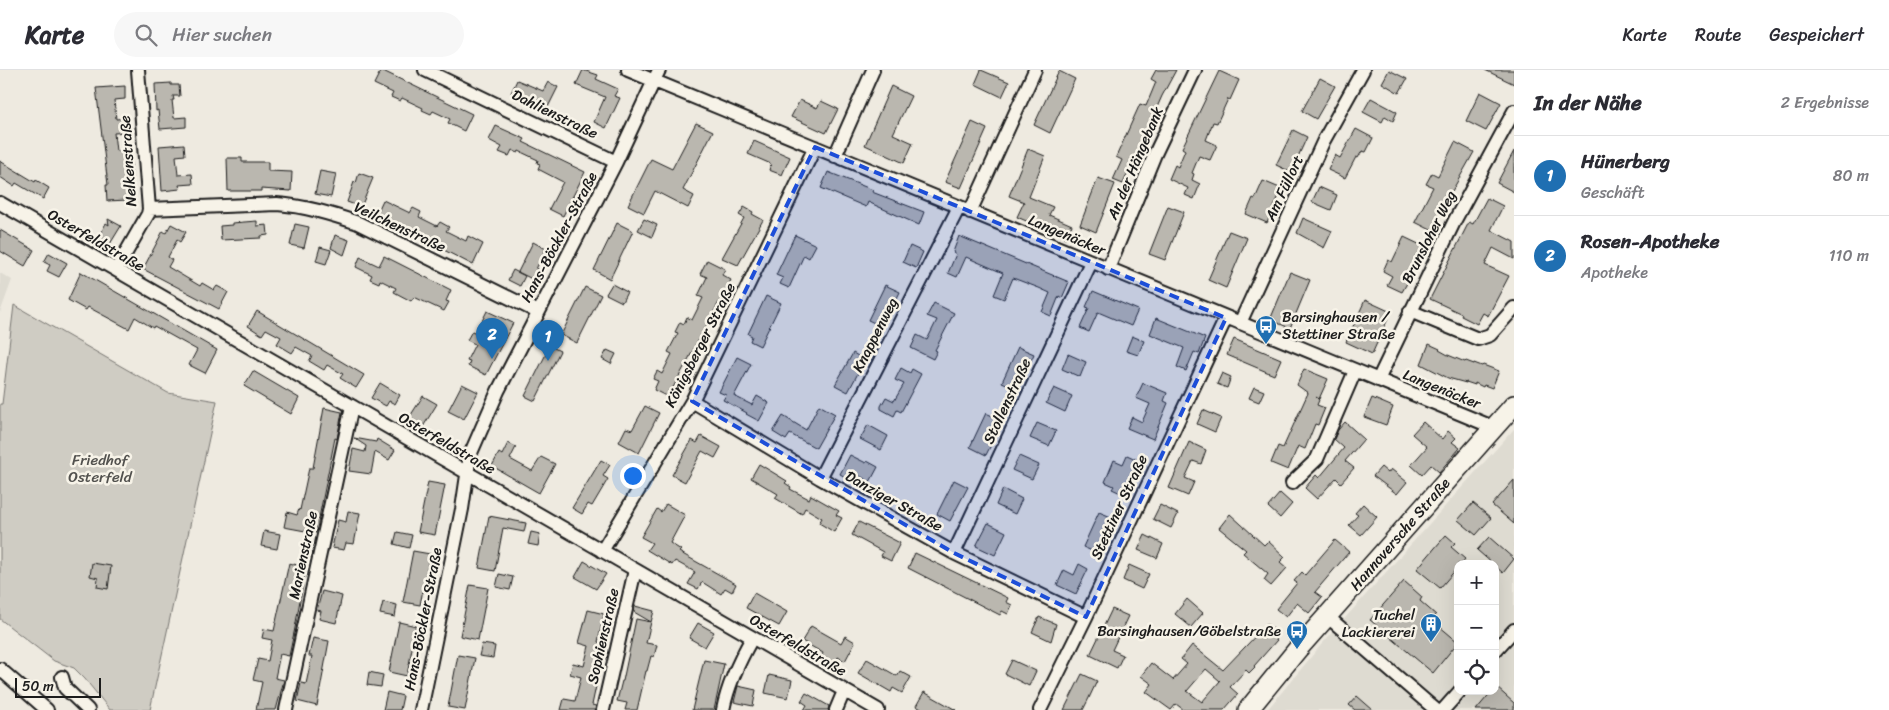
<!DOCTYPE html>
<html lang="de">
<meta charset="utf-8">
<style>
:root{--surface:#fff;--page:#f7f7f7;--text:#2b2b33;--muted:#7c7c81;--line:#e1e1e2;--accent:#1f6fb2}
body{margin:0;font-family:Sriracha,sans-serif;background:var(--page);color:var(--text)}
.controls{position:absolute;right:15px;bottom:15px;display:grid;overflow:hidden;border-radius:10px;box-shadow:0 5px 20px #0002}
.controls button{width:45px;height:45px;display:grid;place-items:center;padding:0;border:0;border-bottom:1px solid var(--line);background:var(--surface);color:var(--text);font:25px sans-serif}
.scale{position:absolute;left:15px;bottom:12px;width:86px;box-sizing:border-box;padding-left:5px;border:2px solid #1c1c1c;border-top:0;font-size:14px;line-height:18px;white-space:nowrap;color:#1c1c1c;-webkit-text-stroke:4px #f7f3e8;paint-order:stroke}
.you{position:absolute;left:632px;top:405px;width:18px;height:18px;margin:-12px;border:4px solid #fff;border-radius:50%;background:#1a73e8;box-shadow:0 0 0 8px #1a73e833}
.badge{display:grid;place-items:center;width:32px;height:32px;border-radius:50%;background:var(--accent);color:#fff;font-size:16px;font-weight:700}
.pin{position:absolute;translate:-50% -41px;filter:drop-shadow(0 1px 2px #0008)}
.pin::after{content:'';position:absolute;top:26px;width:18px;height:15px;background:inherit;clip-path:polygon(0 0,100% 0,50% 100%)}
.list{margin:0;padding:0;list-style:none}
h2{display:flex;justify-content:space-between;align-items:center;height:65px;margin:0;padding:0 20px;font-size:21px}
h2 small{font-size:16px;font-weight:400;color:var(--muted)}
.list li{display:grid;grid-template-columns:32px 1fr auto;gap:15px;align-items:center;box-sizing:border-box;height:80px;padding:0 20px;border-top:1px solid var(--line)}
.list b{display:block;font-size:19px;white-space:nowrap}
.list p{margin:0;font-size:16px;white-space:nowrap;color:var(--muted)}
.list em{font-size:16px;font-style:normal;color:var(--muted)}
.icon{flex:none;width:28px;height:28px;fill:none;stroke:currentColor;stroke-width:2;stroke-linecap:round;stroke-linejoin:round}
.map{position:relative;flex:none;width:1514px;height:640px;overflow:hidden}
header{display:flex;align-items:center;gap:30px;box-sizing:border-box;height:70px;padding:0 25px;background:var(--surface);border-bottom:1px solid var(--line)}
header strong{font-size:24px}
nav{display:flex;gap:28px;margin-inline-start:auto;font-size:18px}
.search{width:350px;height:45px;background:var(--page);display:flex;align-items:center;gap:12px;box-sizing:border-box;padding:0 18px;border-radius:28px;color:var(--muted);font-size:19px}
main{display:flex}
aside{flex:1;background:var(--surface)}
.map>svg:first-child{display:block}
</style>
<header>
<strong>Karte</strong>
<div class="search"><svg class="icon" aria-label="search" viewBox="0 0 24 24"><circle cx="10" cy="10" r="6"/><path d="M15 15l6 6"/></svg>Hier suchen</div>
<nav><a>Karte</a><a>Route</a><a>Gespeichert</a></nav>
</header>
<main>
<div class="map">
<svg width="1514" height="640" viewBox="0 0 1514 640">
<rect width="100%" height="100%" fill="#eeeae0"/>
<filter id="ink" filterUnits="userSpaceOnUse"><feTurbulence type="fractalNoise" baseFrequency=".02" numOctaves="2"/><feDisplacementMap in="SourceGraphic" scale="10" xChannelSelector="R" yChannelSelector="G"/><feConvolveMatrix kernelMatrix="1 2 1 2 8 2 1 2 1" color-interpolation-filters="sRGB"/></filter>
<g filter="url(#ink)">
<path fill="#dedbd1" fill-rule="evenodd" d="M0,203L12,210L0,243Z
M1514,359V640H1267L1321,575ZM1458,494H1495V621H1458Z"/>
<path fill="#cfccc3" stroke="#767470" d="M14,235L168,323L217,331L150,640H110L85,609L74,598L54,591L0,549V334H2Z"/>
<path fill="#bab7af" stroke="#1c1c1c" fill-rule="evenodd" d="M381,0L472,44L464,61L448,53L450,49L433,41L431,44L422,40L423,38L402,28L400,31L391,27L393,23L374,14Z
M583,0L598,5L596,9L618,19L614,26L620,28L606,58L594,52L605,27L576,15Z
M981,0L1009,12L1002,27L975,14Z
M1156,0H1176L1162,26L1123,114L1113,110L1122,90L1116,87L1140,34L1146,36L1156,12L1151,9Z
M1389,0L1407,9L1399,23L1382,13Z
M1485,0H1514V14Z
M1059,1L1075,9L1050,63L1034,55Z
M1219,1L1239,10L1230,30L1228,29L1217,53L1213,52L1206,70L1217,75L1210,90L1199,86L1192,103L1194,104L1192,110L1200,114L1194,129L1185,125L1188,118L1169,109L1175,95L1178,97L1185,80L1182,78Z
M1320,8L1335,16L1316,49L1302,41Z
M517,10L543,21L548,12L558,17L547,39L511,23Z
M171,13V15H179L180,26H173L174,30H172L174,48L186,47V57L160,59L158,40L156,41L155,14Z
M125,16V29L114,30L116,49L128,48L129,62L114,63L116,81L130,79L133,123H127L128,130L107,131L106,115H108L96,18Z
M891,16L911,26L893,64L913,73L904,93L865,75Z
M1480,22L1501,33L1486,61L1466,51Z
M1371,28L1397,42L1393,51L1385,46L1382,52L1363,42Z
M800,30L817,38L821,31L838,39L826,63L791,47Z
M972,52L987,59L961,118L945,112Z
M696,53L713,61L683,120L694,126L688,138L655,121L644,143L628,135L651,89L672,99Z
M496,56L525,69L523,72L585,102L563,146L549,139L563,112L538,99L540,94L537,93L538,90L519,81L518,83L512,80L509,86L499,82L502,77L489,70Z
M1356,59L1373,68L1366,82L1362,81L1358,88L1356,87L1345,108L1328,100L1335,85L1340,88Z
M1293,60L1307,67L1291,102L1276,95Z
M754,71L790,87L782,105L769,100L771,94L748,84Z
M1455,72L1474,82L1447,130L1433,161L1415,152L1433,117L1426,114L1432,103L1438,106Z
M184,74L185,85L176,86L178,105L192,104L193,114L179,115L180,119L162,121L159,76Z
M1028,79L1045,86L1029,127L1053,137L1049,145L1072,155L1066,168L1017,147L1024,132L1009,126Z
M1514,81V122L1497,113Z
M227,88H242V92H268V101L292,102L291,121L261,119V121H228Z
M0,91L35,112L36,110L49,118L43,129L16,113L14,116L0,107Z
M320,101L336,104L331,127L315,124Z
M828,102L873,120L872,122L924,142L919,155L868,132L866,137L821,118Z
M359,103L373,108L361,137L347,132L354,112L356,113Z
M1098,108L1115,114L1096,162L1080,155Z
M1263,111L1282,119L1267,153L1246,144L1253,128L1255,129Z
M1319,117L1337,125L1331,140L1312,132Z
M1487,128L1503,136L1491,160L1514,172V189L1493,178L1485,195L1509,206L1488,246L1483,243L1477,254L1461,246L1462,244L1430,229L1469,152L1473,154Z
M383,130L410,143L413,138L421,142L419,147L437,156L440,152L449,157L446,161L466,171L468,166L483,174L473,195L376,145Z
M1168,136L1184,142L1165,190L1149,184Z
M744,137L753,142L752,144L763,150L738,195L722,188L744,148L739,145Z
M1303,148L1332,161L1324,178L1297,163Z
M108,149L121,156L110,174L99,167L106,153L109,155Z
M644,149L657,155L652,167L638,160Z
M257,151V156L267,155L268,165L261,166V168L221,170L220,156L232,155V153Z
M617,153L633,161L610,209L594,200Z
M171,154L186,162L180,172L177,170L168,187L172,190L168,197L200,216L202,213L214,220L217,216L228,222L219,239L143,199L163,161L166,163Z
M295,154L309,157L304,178L290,175Z
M0,160L34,180L25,196L0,181Z
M1229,161L1247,168L1226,218L1208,210Z
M335,165L349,170L344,185L331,178Z
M795,165L816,175L809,188L804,185L789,218L780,214L783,208L776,205Z
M959,166L1069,212L1062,228L1059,226L1051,246L1042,242L1050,223L1039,218L1013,208L1004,229L994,225L1003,203L966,187L957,207L948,203L956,184L953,182Z
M1404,167L1427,178L1402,222L1387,215L1392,206L1383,201L1388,190L1392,192Z
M533,172L546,179L536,199L539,200L534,210L518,202Z
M910,176L923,182L916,198L903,192Z
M320,177L331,180L326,194L316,191Z
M49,183L67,193L59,207L47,201L50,195L44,192Z
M384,186L451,220L446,231L449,232L444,241L414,227L411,231L394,222L396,218L380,210L379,213L370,209L372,205L356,197L360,187L379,196Z
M707,190L725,199L722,205L731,210L668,327L654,320L658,311L653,309L657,301L662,304L672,284L668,282L678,263L675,262L680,252L684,254L687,247L692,250L703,228L698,226L707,207L700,204Z
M513,200L525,206L520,216L508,210Z
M81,202L217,280L205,303L189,295L197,280L154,256L153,258L135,247L129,259L88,237L86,240L68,230Z
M1290,202L1310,210L1290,258L1270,250Z
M612,214L627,222L622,232L606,224Z
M885,215L900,222L883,257L868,250Z
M585,217L601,225L577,273L561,265Z
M1093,221L1138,240L1131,256L1098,242L1089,262L1080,258L1089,238L1086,237Z
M766,226L781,233L760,276L750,271L752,266L748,264Z
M1365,230L1391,242L1372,284L1346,272Z
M934,233L954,243L935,280L937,281L933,289L911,278L917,265L927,270L937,250L927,246Z
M257,241L364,305L356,318L340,308L343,304L327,295L324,300L309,291L312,286L296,277L292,283L277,274L281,267L266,259L262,265L248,256Z
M487,241L513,253L486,305L468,296L470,291L467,290L475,274L467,270L472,261L476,263Z
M1156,248L1205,268L1199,284L1194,282L1186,301L1177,297L1184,278L1150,264Z
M1132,266L1144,271L1138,285L1126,281Z
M1234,269L1281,289L1274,305L1227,285Z
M1429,274L1440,279L1439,280L1448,285L1465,292L1466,291L1474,294V293L1482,296L1483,295L1499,301L1492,318L1484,315L1483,317L1475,313V315L1466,312V313L1448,308L1421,294Z
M550,276L560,281L535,331L525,326Z
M1018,277L1034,284L1018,319L1002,312Z
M607,280L616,284L611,294L602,289Z
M853,283L865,290L848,322L835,315Z
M1068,284L1086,292L1080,307L1062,299Z
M737,287L751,294L734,326L752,335L757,326L769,333L759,351L746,344L747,343L723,330L726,325L719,322Z
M901,298L910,303L912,299L921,304L901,342L897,340L894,346L881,339V336L886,327L894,331L904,314L895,310Z
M1304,299L1328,309L1319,329L1316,327L1319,330L1317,335L1325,338L1318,355L1315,354L1305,379L1298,376L1288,400L1271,393L1278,376L1283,378L1308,323L1297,315Z
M253,301L299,328L291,344L244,316Z
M1222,303L1231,307L1227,318L1217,314Z
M380,313L400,325L395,334L389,331L386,336L371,328Z
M1143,313L1167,323L1164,331L1168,333L1153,369L1127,358L1132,347L1142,352L1150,334L1136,328Z
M462,314L478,322L464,349L448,341Z
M1254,317L1264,321L1259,332L1249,328Z
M1054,318L1072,326L1065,342L1046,333Z
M423,326L437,334L421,360L407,351Z
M1372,328L1393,337L1386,355L1364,347Z
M819,335L835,344L816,378L790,364L786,370L773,362L783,346L806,360Z
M645,336L659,343L639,383L619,372L626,358L632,360Z
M324,338L342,342L337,369L335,368L316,463L284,457L287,442L297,445L299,439L300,440L309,398H313Z
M1203,340L1221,348L1215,362L1197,354Z
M986,343L1003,351L986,385L970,377Z
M1345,352L1364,369L1345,391L1354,398L1341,413L1336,408L1317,429L1305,418L1316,405L1319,408L1344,378L1334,369L1338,360Z
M1423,352L1442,369L1448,361L1456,368L1452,372L1460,378L1439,402L1431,395L1422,405L1411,395L1427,377L1412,364Z
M1037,353L1056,361L1049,376L1030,368Z
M868,355L888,366L881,380L860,369Z
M701,366L721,377L715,388L702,381L685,412L672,405L692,370L697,373Z
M354,368L376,372L377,369L395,380L389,390L375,382L371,404L349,401L353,379L365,382L366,376Z
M1189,372L1206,380L1201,394L1193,391L1185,408L1194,412L1188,426L1169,418Z
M508,373L516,377L510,389L532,401L541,387L555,394L539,423L492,396L499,383L502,385Z
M850,385L866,393L867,391L878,397L870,412L853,402L849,409L840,404Z
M1127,385L1142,392L1127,426L1112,419L1114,416L1105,412L1114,390L1123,394Z
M1019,386L1039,395L1032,409L1012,400Z
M601,390L610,395L603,406L608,409L592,436L588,434L582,444L572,438Z
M759,394L787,411L785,413L791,417L790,419L809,429L811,425L839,441L836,445L842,448L834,462L819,453L822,448L805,438L802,444L775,428L778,424L751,408Z
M1381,397L1388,403L1391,399L1407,412L1397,424L1373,406Z
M954,410L968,417L950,451L937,444Z
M1514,410V454L1492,435Z
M428,412L445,415L435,465L418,462Z
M1003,419L1022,429L1015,444L996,435Z
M1280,423L1292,434L1280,448L1268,437Z
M1473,433L1491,448L1476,465L1458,450Z
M666,434L685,445L670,473L681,480L679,482L736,514L732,522L725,518L721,524L702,512L698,519L688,514L695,502L675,491L672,495L647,480L652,473L641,467L657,439L661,442Z
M1363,434L1377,447L1361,465L1349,455L1358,445L1355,443Z
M1160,435L1178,444L1171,458L1153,449Z
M348,441L360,443L354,474L346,473L344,480L332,478L338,450L346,452Z
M1099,442L1116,449L1099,484L1083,477Z
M1230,444L1264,475L1268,471L1285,487L1280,492L1287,498L1271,516L1264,510L1268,504L1243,483L1246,480L1219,458Z
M489,446L526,453L524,462L503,458L495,501L479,498Z
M859,452L900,473L891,491L881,486L883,482L852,465Z
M988,453L1006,462L995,485L976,476Z
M264,461L280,464L277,479L261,476Z
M397,462L412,465L409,478L394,474Z
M531,462L540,464L538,476L528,474Z
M1145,465L1163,474L1157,488L1138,480Z
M1446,465L1455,473L1451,477L1465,489L1461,494H1458V497L1440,518L1417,499Z
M1489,467L1514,489L1503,503L1495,496V494H1493L1477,480Z
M1335,470L1349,482L1315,522L1322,527L1309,543L1297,533L1286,547L1276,539L1297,513L1294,511L1302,502L1305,505Z
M413,481L430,484L420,535L403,532Z
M915,483L1008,528L1006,532L1012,535L1008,544L1002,541L1000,545L908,498Z
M584,491L606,504L596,519L575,507Z
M92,493L111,496L108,519L97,517L98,508L90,506Z
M289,493L306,497L295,558L289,586L280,584L275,608L284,610L276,640H256L262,612L253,610L258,589L268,591L272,570L262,568L264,559L274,561Z
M1079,494L1088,499L1076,524L1057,515L1064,500L1074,505Z
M1129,495L1149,504L1142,519L1123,510Z
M499,504L513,507L510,520L496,517Z
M1404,511L1422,527L1420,531L1436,545L1432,550L1458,572L1433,603L1370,550Z
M470,515L488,518L478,570L460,566Z
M322,521L342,526L336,553L319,549L321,541L317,540Z
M754,523L787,542L779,556L746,538Z
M1187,529L1203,543L1191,557L1175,544Z
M383,532L397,535L395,547L380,544Z
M635,536L654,541L651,552L634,542Z
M1112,539L1128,546L1112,580L1123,585L1117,598L1090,585Z
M588,540L604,544L598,572L605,574L592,635L596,636L595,640H561L564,629L575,631L581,607L570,604L573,593L584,596L589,576L579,573Z
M1039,547L1056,554L1051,571L1032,562Z
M636,549L651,552L646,573L657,575L654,587L651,586L647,601H646L637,640H625L627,633L617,631L622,611H623Z
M399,552L416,556L407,606L389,602Z
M698,553L714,562L705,577L689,568Z
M1267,554L1276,561L1272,566L1277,570L1254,596L1255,597L1249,603L1246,600L1230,617L1238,624L1224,640H1184L1176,634L1171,640L1146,622L1152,614L1141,606L1151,593L1173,610L1187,594L1181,589L1192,575L1223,600ZM1206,599L1220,611L1202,632L1187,621Z
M811,556L841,573L845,566L855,572L845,591L838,587L833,596L820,589L823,583L802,571Z
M313,568L329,571L317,636L297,631L301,613L306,614L312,586H309Z
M482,574L495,576L493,588L479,586Z
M458,585L475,588L465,640L448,637Z
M867,589L897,606L900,601L911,607L902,623L893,618L891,622L858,603Z
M704,590L724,594L714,640H692Z
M1012,590L1036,601L1029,616L1005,604Z
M369,602L383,605L381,617L367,615Z
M1082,604L1097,611L1089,628L1083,640H1064Z
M769,605L792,610L788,628L765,623Z
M738,616L756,620L753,636L734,632Z
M1496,617L1514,633V640H1476L1492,621H1495Z
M387,622L403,626L400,640H383Z
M924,622L956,640H923L916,636Z
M806,623L829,636L828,640H804L807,635L801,631Z
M1357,626L1373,640H1355L1349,635Z"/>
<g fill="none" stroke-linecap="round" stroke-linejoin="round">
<g stroke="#1c1c1c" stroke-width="16">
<path id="street" d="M425,0L616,92
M628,0L1495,358
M835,86L873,0
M0,133L878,640
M149,139L277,134C305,136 331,144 358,153L538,242
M970,142L1035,0
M1108,199L1155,84L1195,0
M116,200L148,144L149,139L138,0
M1410,241L1478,269L1490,265L1514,238
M1240,253L1324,70L1363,0
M1378,310L1455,150L1514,41
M692,331L820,408L954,483L1086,547
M820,408L959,137
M1292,413L1317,389L1355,301
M602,481L692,331L815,77
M954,483L1091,192
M1328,547L1436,640
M1495,581L1514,560
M0,599L47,640
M62,607L65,618L88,640
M286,640L352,336
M421,640L462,439L470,385L498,321L616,92L659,0
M603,640L635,500
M723,640C728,614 739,591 752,568
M836,640L844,621
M1040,640L1086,547L1226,248
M1443,640L1460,621"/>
</g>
<g stroke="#1c1c1c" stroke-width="22">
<path id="secondary" d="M1248,640L1297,580L1514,335"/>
</g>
<use href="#street" stroke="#f7f3e8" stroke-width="12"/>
<use href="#secondary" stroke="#f7f3e8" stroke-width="19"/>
</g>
</g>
<path fill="#1d4ed8" fill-opacity="0.2" stroke="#1d4ed8" stroke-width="4" stroke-dasharray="10 6" stroke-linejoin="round" d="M815,77L1226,248L1086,547L954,483L692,331Z"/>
<defs>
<g id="bus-pin" transform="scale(1.125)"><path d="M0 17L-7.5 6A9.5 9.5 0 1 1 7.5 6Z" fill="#1f6fb2" stroke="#f7f3e8"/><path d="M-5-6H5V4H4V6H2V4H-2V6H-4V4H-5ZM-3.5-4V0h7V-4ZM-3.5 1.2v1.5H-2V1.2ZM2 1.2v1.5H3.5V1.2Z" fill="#fff"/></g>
<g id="building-pin" transform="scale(1.125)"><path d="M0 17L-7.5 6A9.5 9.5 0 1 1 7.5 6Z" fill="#1f6fb2" stroke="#f7f3e8"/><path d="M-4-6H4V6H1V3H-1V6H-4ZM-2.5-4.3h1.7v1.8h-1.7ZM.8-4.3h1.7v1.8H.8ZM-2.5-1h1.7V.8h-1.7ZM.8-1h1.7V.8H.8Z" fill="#fff"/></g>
</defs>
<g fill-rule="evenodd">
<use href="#bus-pin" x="1266" y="256"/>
<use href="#building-pin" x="1431" y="554"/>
<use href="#bus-pin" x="1297" y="561"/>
</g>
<g text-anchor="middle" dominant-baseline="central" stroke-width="5" stroke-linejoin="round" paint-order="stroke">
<g font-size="15" fill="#1c1c1c" stroke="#f7f3e8">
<text transform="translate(555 44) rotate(26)">Dahlienstraße</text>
<text transform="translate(128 91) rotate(-94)">Nelkenstraße</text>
<text transform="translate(1135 93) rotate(-67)">An der Hängebank</text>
<text transform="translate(1284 118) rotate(-65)">Am Füllort</text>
<text transform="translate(400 157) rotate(25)">Veilchenstraße</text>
<text transform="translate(1067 165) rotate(23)">Langenäcker</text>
<text transform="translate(559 167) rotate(-62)">Hans-Böckler-Straße</text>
<text transform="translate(1429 167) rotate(-63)">Brunsloher Weg</text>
<text transform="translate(96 170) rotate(30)">Osterfeldstraße</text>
<text transform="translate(875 265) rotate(-63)">Knappenweg</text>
<text transform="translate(700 275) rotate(-63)">Königsberger Straße</text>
<text transform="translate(1442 319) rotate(22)">Langenäcker</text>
<text transform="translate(1007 331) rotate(-65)">Stollenstraße</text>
<text transform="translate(447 373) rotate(30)">Osterfeldstraße</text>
<text transform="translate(894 431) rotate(29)">Danziger Straße</text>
<text transform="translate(1119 437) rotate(-65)">Stettiner Straße</text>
<text transform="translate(1400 464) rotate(-49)">Hannoversche Straße</text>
<text transform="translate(303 485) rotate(-78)">Marienstraße</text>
<text transform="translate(423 549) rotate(-79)">Hans-Böckler-Straße</text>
<text transform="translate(603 566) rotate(-77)">Sophienstraße</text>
<text transform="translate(798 575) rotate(30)">Osterfeldstraße</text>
</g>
<g font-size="15" fill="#1c1c1c" stroke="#f7f3e8" text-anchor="end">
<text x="1282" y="247" text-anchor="start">Barsinghausen /<tspan x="1282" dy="17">Stettiner Straße</tspan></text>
<text x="1415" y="545">Tuchel<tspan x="1415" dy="17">Lackiererei</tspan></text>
<text x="1281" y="561">Barsinghausen/Göbelstraße</text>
</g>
<g font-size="15" fill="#52514e" stroke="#f7f3e8">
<text x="100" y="390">Friedhof<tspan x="100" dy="17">Osterfeld</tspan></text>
</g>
</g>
</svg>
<div class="controls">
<button>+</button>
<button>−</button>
<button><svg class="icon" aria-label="locate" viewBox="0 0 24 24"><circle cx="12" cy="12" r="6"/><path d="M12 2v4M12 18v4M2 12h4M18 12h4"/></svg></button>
</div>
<div class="scale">50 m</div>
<div class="you"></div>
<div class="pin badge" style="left:548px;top:291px">1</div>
<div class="pin badge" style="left:492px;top:289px">2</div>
</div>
<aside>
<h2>In der Nähe<small>2 Ergebnisse</small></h2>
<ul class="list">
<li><span class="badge">1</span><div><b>Hünerberg</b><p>Geschäft</p></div><em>80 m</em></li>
<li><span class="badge">2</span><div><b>Rosen-Apotheke</b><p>Apotheke</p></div><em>110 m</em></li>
</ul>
</aside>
</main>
